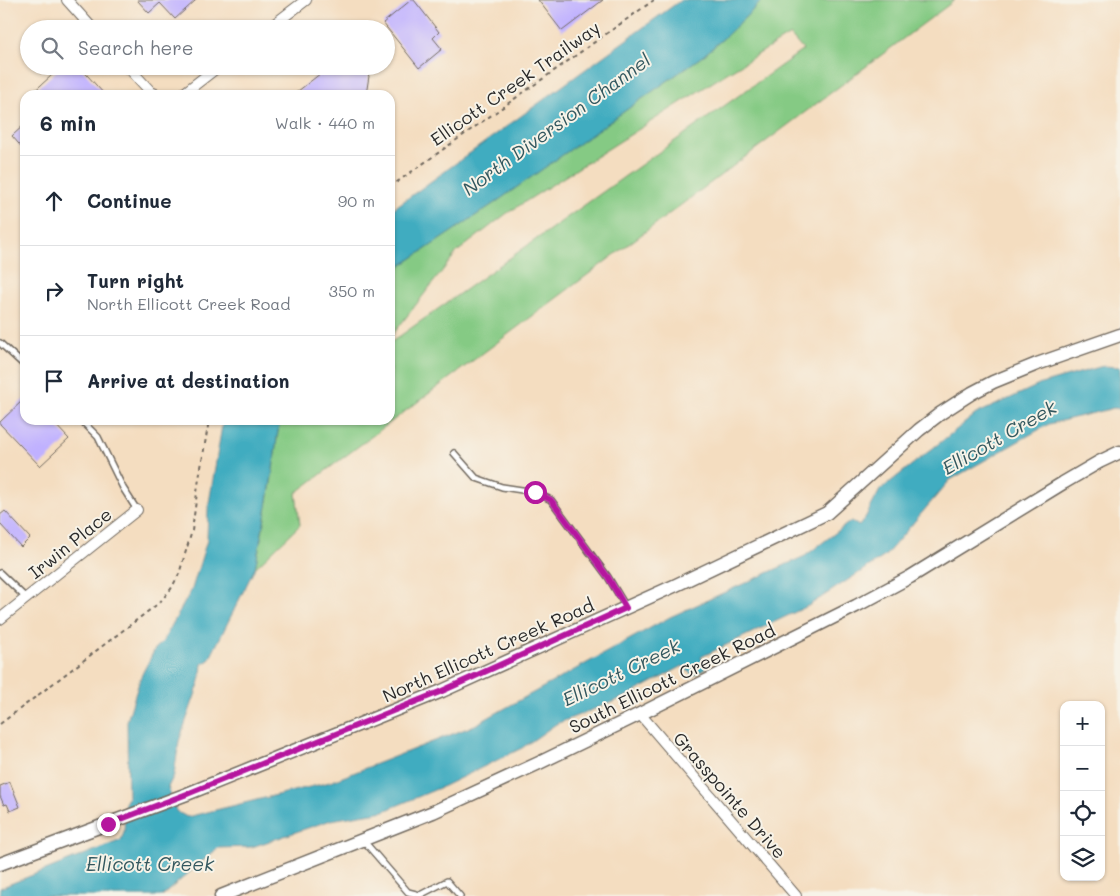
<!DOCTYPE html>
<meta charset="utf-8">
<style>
:root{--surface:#fff;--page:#f2f2f3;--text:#1f2937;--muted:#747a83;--line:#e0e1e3}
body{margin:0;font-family:Mali,sans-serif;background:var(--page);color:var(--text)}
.controls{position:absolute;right:15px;bottom:15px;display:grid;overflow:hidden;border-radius:10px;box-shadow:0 1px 4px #0004}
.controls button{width:45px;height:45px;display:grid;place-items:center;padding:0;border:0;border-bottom:1px solid var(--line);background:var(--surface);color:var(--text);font:25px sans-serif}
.stop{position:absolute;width:15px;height:15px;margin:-11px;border:4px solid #b5179e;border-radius:50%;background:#fff}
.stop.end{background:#b5179e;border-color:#fff;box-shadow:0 1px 5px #0008}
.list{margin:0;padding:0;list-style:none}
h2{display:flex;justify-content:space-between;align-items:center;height:65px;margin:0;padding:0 20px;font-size:21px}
h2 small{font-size:16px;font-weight:400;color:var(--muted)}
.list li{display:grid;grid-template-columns:32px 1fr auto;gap:15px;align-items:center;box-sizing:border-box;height:90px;padding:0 20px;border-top:1px solid var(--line)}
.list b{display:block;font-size:19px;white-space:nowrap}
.list p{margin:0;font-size:16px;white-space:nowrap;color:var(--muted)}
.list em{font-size:16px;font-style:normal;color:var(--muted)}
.icon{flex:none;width:28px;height:28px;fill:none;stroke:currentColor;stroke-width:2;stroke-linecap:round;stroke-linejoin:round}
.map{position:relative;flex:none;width:1120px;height:896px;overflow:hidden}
.search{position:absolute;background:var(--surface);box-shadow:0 1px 4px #0004;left:20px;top:20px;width:375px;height:55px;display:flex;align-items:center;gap:12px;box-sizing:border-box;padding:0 18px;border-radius:28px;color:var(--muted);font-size:19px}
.panel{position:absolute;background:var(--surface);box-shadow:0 1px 4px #0004;left:20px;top:90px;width:375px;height:335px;border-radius:15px}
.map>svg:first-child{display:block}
</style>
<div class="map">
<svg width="1120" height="896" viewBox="0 0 1120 896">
<rect width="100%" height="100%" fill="#f7f3e8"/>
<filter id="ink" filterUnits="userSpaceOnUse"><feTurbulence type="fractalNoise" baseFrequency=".02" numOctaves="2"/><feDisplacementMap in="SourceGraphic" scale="10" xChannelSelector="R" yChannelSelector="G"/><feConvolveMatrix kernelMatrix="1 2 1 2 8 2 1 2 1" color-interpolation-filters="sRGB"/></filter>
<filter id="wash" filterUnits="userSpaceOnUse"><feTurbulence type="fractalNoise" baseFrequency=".0096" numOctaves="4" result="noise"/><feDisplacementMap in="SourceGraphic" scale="20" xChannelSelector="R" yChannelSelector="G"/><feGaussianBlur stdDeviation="1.12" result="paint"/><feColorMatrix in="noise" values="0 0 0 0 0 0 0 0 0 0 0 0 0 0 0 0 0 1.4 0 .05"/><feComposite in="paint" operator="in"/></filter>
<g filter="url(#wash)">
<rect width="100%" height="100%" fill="#f4ddc0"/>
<path fill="#85ca84" stroke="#587a58" d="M763,0H955L296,493L300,525L255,568C262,535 268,503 273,471C275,454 277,437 280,420H390V343L803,50L790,35L727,73L506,214L457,252L390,338V273L496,202L704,55L726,36Z"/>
<path fill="#41acc0" stroke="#366c76" d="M681,0H763L726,36L704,55L496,202L390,273V211Z
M1103,366L1120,367V409L1114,408L1049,424L950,480L885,556L808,606L701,657L706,668L693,676L683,666L625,697L556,724L522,748L444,786L384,811L331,820L252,847L218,848L163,895L161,896H0V888L121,840L124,832L125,803L128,798L127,721L141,676L155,649L163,641L192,589L207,540L208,509L223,420H280L277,437L273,469L266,512L255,568L209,660L202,664L200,681L179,741L174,775L168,787L176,811L187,817L330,782L473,726L670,617L805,556L851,521L859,526L865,518L880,490L976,414L1041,384Z"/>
<g id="blocks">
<path fill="#c0b1ff" d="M137,0H196L175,19L160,3L149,13Z
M411,0H414L439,32L433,38L442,49L419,68L383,23Z
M538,0H603L562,31Z
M62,66H79L105,95H30Z
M330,66H361L369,76L366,95H293Z
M25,124V151L12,136Z
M25,398V420H51L69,439L40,466L0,424V422Z
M5,511L30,538L21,547L0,524V515Z
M10,782L20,807L10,811L7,804L4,805L0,796V786Z"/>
</g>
</g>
<g filter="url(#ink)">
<use href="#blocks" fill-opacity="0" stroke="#71695f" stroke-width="1"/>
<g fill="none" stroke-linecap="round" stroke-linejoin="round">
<g stroke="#71695f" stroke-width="8">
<path id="service" d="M0,343L25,366
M81,420L98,437L123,488L137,510
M454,453L476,478L502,487L535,492L551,500L608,577L626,607
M0,573L26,598
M363,840L408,892L420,895L447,881L460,896"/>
</g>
<g stroke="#71695f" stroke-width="12">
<path id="minor" d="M67,0L93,29
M268,29L306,0
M127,66L151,92L158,95
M173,95L183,94L219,66
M0,619L137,510
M640,714L796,896"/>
</g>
<g stroke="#71695f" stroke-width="15">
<path id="tertiary" d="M0,864L187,794L442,691L674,586L827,513L919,430L941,413L972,393L993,382L1037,364L1120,335
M221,896L433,812L539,763L640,714L856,606L910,577L1063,483L1099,462L1120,452"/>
</g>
<path stroke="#71695f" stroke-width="2" stroke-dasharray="4 4" stroke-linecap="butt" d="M390,187L654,0
M0,724L159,603L171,589L179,574L192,531L198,485L209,420"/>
<use href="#service" stroke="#fff" stroke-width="5"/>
<use href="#minor" stroke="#fff" stroke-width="10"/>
<use href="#tertiary" stroke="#fff" stroke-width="12"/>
</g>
</g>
<g fill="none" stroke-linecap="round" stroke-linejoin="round" filter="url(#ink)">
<path stroke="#b5179e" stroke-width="6" d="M108,824L187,794L442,691L626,608L608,577L551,500L535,492"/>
</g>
<g text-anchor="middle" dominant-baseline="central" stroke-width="4" stroke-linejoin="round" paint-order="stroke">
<g font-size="18" fill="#2b2b2b" stroke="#f7f3e8">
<text transform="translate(515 83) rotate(-35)">Ellicott Creek Trailway</text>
<text transform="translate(70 543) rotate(-39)">Irwin Place</text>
<text transform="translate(488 650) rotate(-24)">North Ellicott Creek Road</text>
<text transform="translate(672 678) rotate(-26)">South Ellicott Creek Road</text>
<text transform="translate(730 795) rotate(49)">Grasspointe Drive</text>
</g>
<g font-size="19" font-style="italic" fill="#33585f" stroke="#f7f3e8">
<text transform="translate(556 124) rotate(-36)">North Diversion Channel</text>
<text transform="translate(999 437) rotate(-30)">Ellicott Creek</text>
<text transform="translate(621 672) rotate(-26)">Ellicott Creek</text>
<text x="150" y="863">Ellicott Creek</text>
</g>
</g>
</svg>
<div class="controls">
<button>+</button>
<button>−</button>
<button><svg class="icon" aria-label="locate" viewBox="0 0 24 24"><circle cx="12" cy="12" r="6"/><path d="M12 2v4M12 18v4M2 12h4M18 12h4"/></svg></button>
<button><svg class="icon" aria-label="layers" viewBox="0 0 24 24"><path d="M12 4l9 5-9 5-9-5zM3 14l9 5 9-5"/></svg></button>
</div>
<div class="stop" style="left:535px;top:492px"></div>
<div class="stop end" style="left:108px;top:824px"></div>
<div class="search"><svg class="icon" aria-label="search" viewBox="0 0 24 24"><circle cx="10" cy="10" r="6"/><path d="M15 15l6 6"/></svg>Search here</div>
<section class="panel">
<h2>6 min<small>Walk · 440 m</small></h2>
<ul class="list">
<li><svg class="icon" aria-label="ahead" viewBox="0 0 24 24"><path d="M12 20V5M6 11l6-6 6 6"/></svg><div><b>Continue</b></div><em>90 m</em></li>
<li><svg class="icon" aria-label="right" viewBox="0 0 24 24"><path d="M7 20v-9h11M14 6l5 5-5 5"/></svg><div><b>Turn right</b><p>North Ellicott Creek Road</p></div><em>350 m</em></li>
<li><svg class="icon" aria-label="arrive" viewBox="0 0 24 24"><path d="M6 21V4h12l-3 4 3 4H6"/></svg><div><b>Arrive at destination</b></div></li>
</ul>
</section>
</div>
